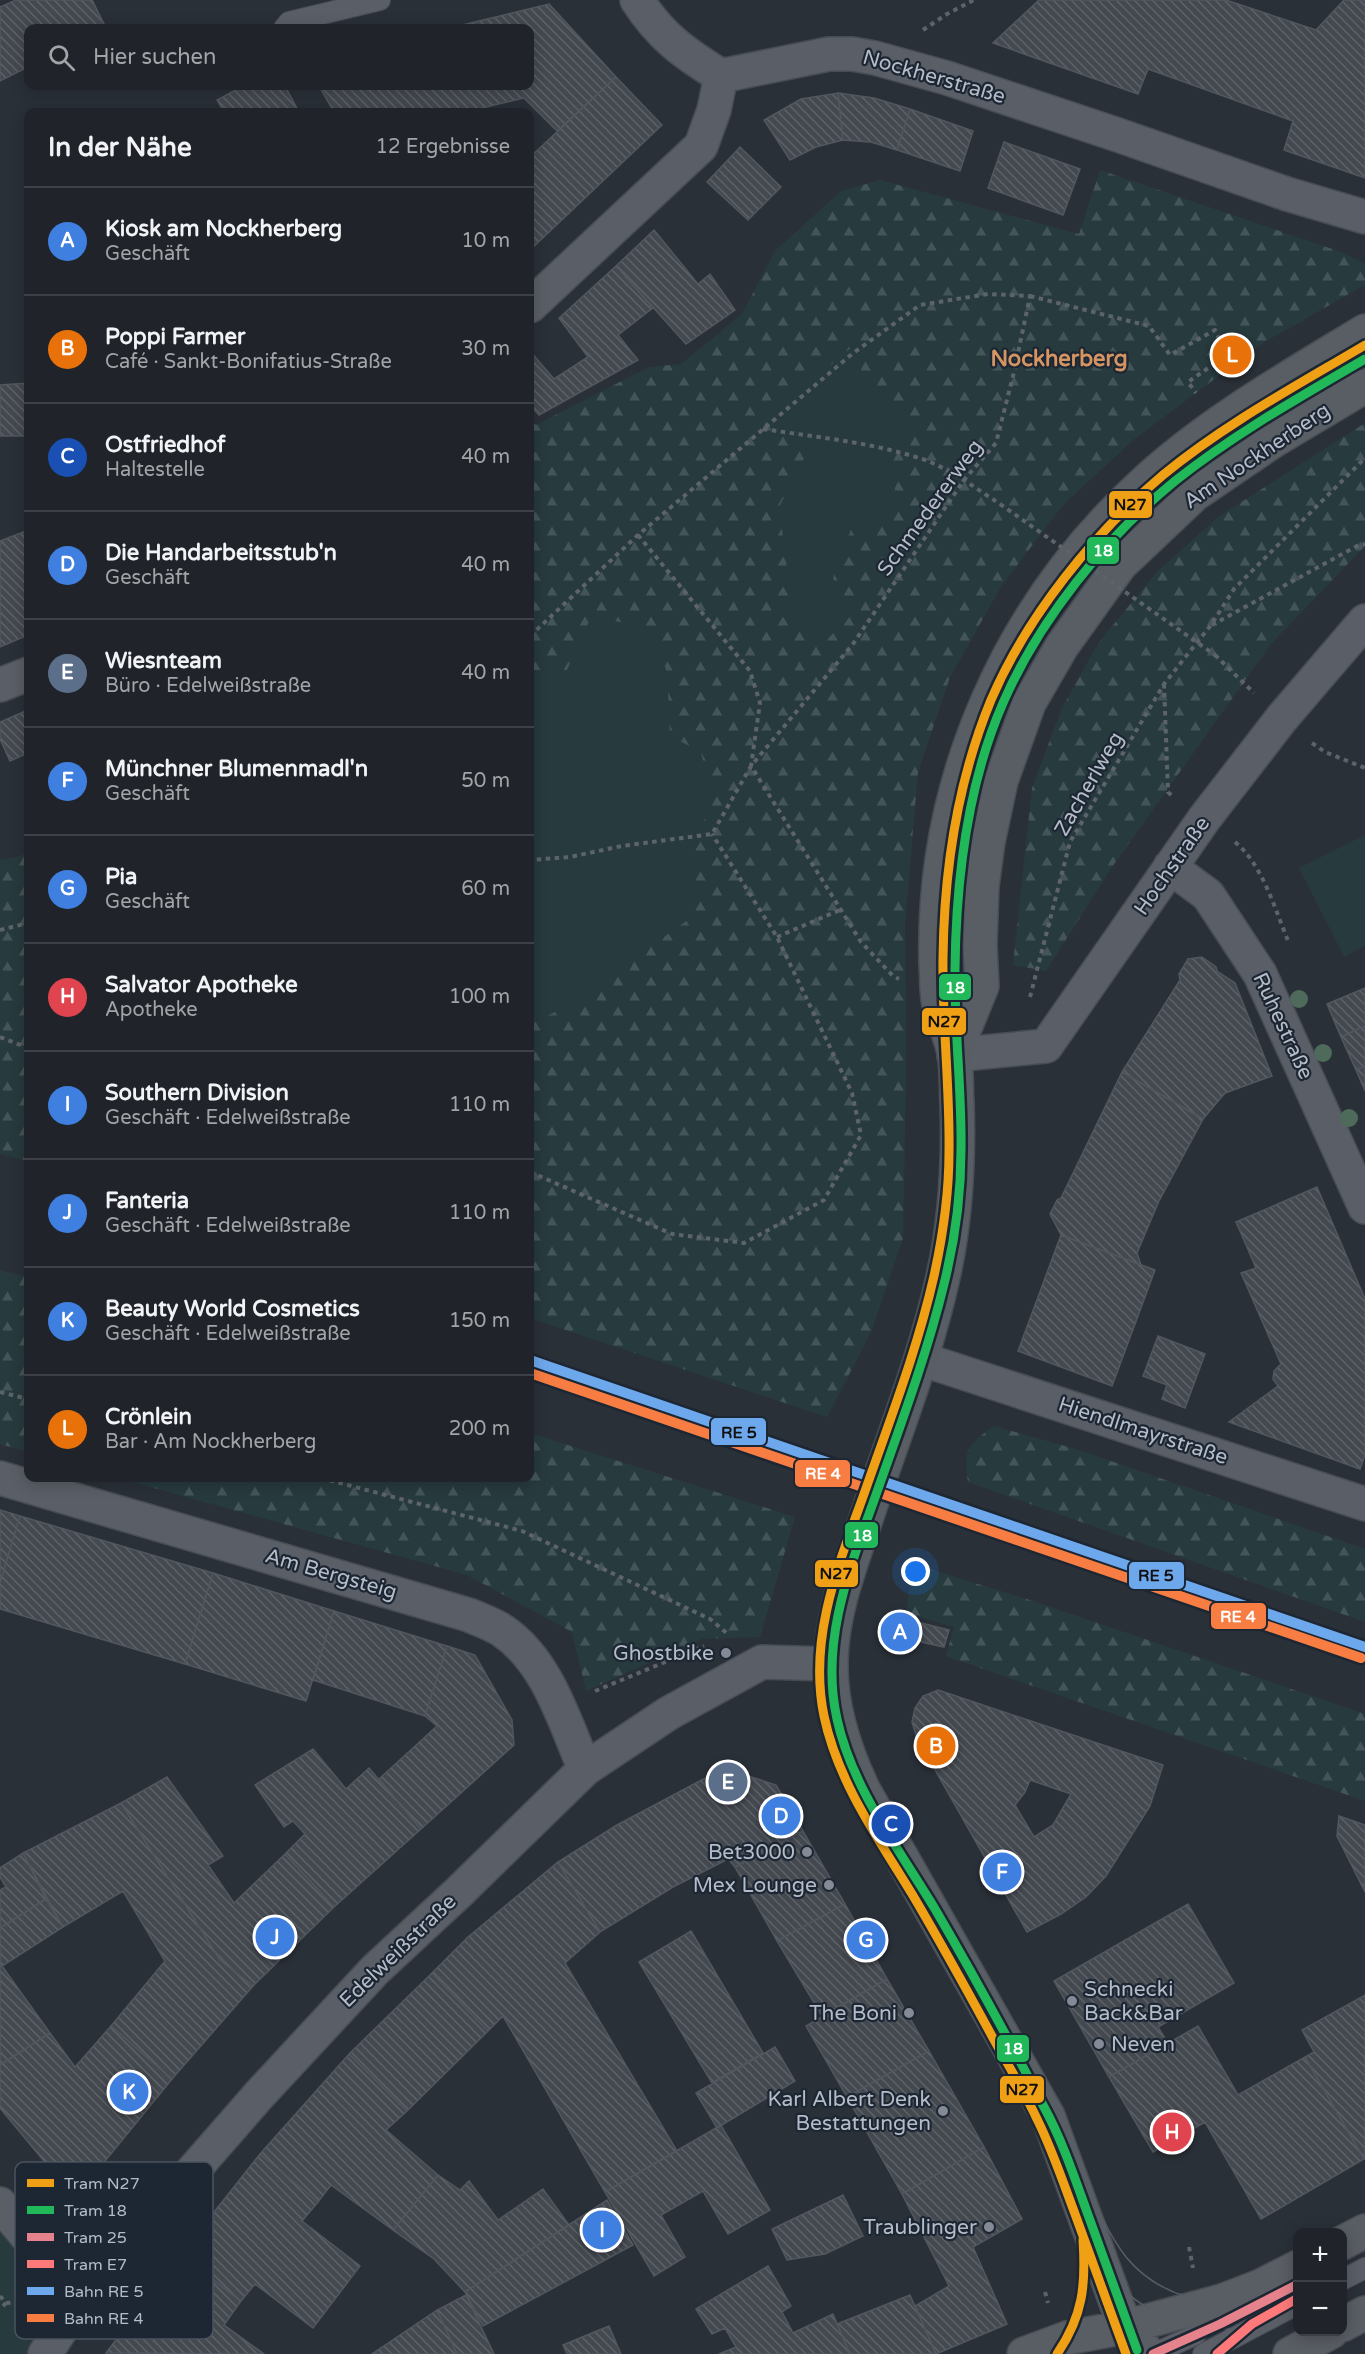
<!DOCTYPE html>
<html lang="de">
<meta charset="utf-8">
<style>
:root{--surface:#20242a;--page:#282c32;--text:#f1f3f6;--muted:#a2a4a8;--line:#3d4147;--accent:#ea580c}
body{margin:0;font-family:"Varela Round",sans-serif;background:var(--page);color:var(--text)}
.controls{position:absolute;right:18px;bottom:18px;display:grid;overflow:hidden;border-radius:12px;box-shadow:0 3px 15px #0003}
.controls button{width:54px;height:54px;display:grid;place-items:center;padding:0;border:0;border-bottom:2px solid var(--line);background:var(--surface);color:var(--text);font:30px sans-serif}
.you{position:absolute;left:916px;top:1572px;width:21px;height:21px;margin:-15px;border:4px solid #fff;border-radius:50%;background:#1a73e8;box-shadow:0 0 0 9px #1a73e833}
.badge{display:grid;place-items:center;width:39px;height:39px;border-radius:50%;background:var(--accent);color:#fff;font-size:20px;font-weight:700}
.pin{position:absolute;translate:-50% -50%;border:3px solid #fff;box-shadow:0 2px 6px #0006}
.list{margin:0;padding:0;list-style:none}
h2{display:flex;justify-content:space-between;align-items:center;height:78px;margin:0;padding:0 24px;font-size:26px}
h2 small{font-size:20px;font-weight:400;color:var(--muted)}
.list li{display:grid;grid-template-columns:39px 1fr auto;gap:18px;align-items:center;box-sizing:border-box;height:108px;padding:0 24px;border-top:2px solid var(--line)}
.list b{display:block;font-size:22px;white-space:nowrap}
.list p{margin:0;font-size:20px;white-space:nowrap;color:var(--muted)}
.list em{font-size:20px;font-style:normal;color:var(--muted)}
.icon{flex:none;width:33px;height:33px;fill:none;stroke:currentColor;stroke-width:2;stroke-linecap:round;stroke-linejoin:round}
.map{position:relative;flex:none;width:1365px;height:2354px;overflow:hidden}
.search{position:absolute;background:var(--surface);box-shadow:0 3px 15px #0003;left:24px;top:24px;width:510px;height:66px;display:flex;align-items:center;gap:15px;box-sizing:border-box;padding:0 21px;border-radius:12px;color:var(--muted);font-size:22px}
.panel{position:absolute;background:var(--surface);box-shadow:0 3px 15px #0003;left:24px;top:108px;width:510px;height:1374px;border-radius:12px}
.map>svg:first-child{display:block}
</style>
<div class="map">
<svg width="1365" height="2354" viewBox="0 0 1365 2354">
<defs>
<pattern id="forest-firs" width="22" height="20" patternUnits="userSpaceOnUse" patternTransform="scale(1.5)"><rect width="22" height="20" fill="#273a3e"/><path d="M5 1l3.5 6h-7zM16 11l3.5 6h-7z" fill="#445559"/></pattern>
<pattern id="building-back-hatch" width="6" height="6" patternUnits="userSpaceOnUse" patternTransform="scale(1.5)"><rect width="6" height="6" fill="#444950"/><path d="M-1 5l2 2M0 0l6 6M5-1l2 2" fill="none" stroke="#5d6168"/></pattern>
</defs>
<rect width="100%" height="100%" fill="#2a3038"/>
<path fill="#273a3e" d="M921,278L1305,320L1264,342L1133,440L1063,505L1002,585L950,677L918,772L905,922L906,1064L903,1238L871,1332L827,1417L530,1318V613Z
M1365,835V946L1344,957L1299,868Z
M0,2221L69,2305L33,2354H0Z"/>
<path fill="url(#forest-firs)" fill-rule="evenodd" d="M1100,170L1344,253L1365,264V285L1264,342L1133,440L1063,505L1002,585L950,677L918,772L905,922L906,1064L903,1238L871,1332L827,1417L530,1318V1022H536L568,1005L624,957L664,937L692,917L695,842L704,822L709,789L701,752L670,736L667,672L648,627L591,617L567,670H530V419L536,425L649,367L681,364L742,314L775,251L841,191L880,180L1079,234ZM853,346C865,385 870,390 904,413V437L893,460L895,495L888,524L851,529L833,578L849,618L822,644L792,625L790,591L779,507L809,449L775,412Z
M1365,423V546L1271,644L1112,867L1046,971L1013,965L1032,788L1062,708L1099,642L1157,572L1218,517Z
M28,852V1161L0,1154V860L18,857Z
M0,1270L28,1277V1452L0,1444Z
M994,1426L1079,1450L1365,1549V1622L968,1482C963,1450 968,1444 994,1426Z
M530,1433L795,1517L760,1637L702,1639L586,1691L572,1632L467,1575L118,1478H530Z
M923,1567L1030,1600L1365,1714V1801L946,1656L954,1627L906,1613L909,1590Z"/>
<path fill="url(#building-back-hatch)" stroke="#52575f" stroke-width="1.5" fill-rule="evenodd" d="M16,0H92L106,28H28V67L0,81V7Z
M1039,0H1226L1316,30L1344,0H1365V178L1284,150L1293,121L1148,69L1138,94L993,43Z
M549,4L616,77L557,131L524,98L465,112H334L319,86H530V28H450Z
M616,77L662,125L530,250V157Z
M243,86H285L299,112H224L217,100Z
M838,93L843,140L816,147L790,160L764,120L801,99Z
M838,93L874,98L910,109L897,150L871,142L843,140Z
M910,109L973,131L960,171L897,150Z
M1004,142L1080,169L1063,215L988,188Z
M740,147L781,187L748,220L707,182Z
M654,230L698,284L710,274L735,310L686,344L616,266Z
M616,266L653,308L618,335L638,360L539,415L530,405V351L554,379L588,357L559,318Z
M1237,348L1241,357L1234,362L1229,353Z
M28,383V436H0V385Z
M28,530V635L0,647V541Z
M28,710V753L10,761L0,739V722Z
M1202,957L1216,967L1217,971L1235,983L1272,1076L1225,1093L1203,1119L1122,1072L1180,980L1179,974L1188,959Z
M1365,988V1026L1341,1037L1327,1004Z
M1365,1026V1066L1356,1070L1341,1037Z
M1365,1066V1091L1356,1070Z
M1122,1072L1203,1119L1159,1201L1137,1253L1141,1265L1061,1235L1050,1214L1057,1200L1061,1198Z
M1317,1187L1365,1299V1455L1360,1469L1229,1422L1278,1386L1273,1379L1274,1371L1281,1364L1241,1273L1256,1268L1236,1222Z
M1061,1235L1155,1270L1112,1386L1018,1351Z
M1158,1336L1205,1354L1185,1408L1162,1399L1167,1385L1143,1376Z
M0,1510L20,1516L0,1583Z
M20,1516L213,1573L185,1664L0,1609V1583Z
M213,1573L334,1611L306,1701L185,1664Z
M334,1611L447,1646L425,1716L313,1680Z
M894,1616L949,1630L944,1647L890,1635Z
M447,1646L475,1655L512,1720L514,1745L421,1829L379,1779L437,1726L425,1716Z
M938,1690L1163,1765L1150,1806L1106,1876L1086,1897L1061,1914L1027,1932L917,1738L912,1722L915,1708L923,1696ZM1030,1780L1071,1794L1053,1825L1034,1837L1015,1805L1025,1792Z
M313,1749L346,1789L369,1768L421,1829L334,1907L285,1854L305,1834L293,1821L284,1827L255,1785Z
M724,1768L776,1785L803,1831L735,1867L728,1859L673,1887L600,1932L558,1862L617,1825Z
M167,1777L223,1856L208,1865L234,1903L285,1854L334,1907L253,1986L220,1960L121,1803Z
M121,1803L220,1960L253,1986L172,2079L111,2026L165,1961L123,1891L63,1927L23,1853Z
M1339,1816L1365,1825V1892L1337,1836Z
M803,1831L845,1904L777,1941L735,1867Z
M23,1853L46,1899L0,1928V1890L6,1887L0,1877V1868Z
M558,1862L600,1932L565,1963L677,2151L605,2192L503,2016L488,2031L432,1973L468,1937Z
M46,1899L63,1927L2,1966L50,2033L0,2065V1928Z
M845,1904L887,1979L822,2016L777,1941Z
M1188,1904L1234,1983L1158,2027L1168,2043L1109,2077L1054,1981Z
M691,1931L763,2053L712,2083L639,1962Z
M432,1973L488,2031L407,2111L349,2054Z
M887,1979L929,2051L847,2097L806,2026Z
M1365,1995V2159H1364L1305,2057L1314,2052L1302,2030Z
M111,2026L172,2079L79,2193L43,2160L0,2108V2065L50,2033L75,2067Z
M1198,2026L1238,2095L1305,2057L1364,2159L1261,2219L1205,2122L1153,2152L1109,2077Z
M775,2047L795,2081L717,2128L696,2093Z
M929,2051L984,2147L902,2194L847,2097Z
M349,2054L407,2111L386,2130L438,2175L393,2230L331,2185L318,2202L260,2154Z
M721,2125L770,2210L728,2234L703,2191L661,2215L685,2257L654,2276L605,2192Z
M984,2147L1022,2219L973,2247L1007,2324L936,2354L915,2306L949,2286L902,2194Z
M260,2154L318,2202L302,2221L360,2266L313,2328L255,2284L241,2301L180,2255Z
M438,2175L460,2190L469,2181L498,2220L543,2189L569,2225L465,2292L434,2259L393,2230Z
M843,2195L863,2236L825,2254L787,2260L772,2229Z
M607,2200L633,2245L483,2326L465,2292Z
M180,2255L241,2301L224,2325L264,2354L106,2353Z
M768,2266L791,2306L782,2312L793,2333L833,2314L850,2354H719L736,2347L725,2328L712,2334L696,2309Z
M466,2295L494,2354H457L437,2310Z
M910,2295L936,2354H850L837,2324Z
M437,2310L457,2354H372Z
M609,2326L621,2354H567L563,2345Z"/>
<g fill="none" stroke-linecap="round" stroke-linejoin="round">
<g stroke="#484c53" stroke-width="22">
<path id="service" d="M284,28L289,22L380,0
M1342,2280L1365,2268
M1153,2354L1195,2335L1222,2301
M1203,2354L1298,2304"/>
</g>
<g stroke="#484c53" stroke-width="36">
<path id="minor" d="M637,0C661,37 684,53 721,76
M721,76L829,54H852L875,58L947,78L1118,135L1287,194L1365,217
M530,306L701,146L714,110L721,76
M0,685L28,674
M1170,867L1208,895L1260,974L1365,1207
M954,1055L1046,1046L1204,819L1282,718L1365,621
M921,1359L1365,1504
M0,1478L469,1615C480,1620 493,1624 503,1631C548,1662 564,1721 585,1769
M0,2204L80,2300
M45,2354L80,2300L259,2095L375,1970L459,1892L585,1769L669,1713L762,1662L831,1664"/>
</g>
<g stroke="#484c53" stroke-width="36">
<path id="secondary" d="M954,1055L982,986L980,945L982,886L988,842L1001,781L1029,703L1062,646L1120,565L1195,494L1273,441L1365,386
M1342,2243L1365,2231
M1342,2325L1365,2313
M1024,2354L1067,2338L1125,2327L1222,2301L1261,2286L1298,2267
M1149,2354L1125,2327L1048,2116L863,1789C844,1749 830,1706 831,1661C832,1610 851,1564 867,1516C893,1437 925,1359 943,1277C956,1219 959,1163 957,1103C956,1087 957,1069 954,1053C951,1037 943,1022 939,1005C936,992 937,977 936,964C931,780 1010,605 1145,482C1210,422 1290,377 1365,331
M1290,2354L1331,2332"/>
</g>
<path stroke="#5d636a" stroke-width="4" stroke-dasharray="4.5 4.5" stroke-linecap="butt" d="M923,30L947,14L974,0
M1030,296L1149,326L1170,355L1215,330L1227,355L1188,382L1196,393
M763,429C815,437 869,442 919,458C948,467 975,488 1000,504
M638,535L750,671L760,703L751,766L861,942L893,976L899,979
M1212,625L1357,546L1365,544
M530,636L638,535L852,354L920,305L988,294L1030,296L1014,372L996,443L964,480L853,644L751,766L712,834L622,846L570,857L530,860
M1215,655L1254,693
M1164,684L1168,792L1173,797
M1312,743L1325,752L1365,768
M1235,842C1263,865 1275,910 1289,943
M0,930L28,923
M777,937L842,909
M1030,997L1070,842L1164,684L1211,625L1234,589L1365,458
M0,1037L28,1048
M530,1172L672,1234L744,1243L824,1200L861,1135L852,1093L777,937L712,834
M0,1392L28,1399
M321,1478L522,1531L710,1619L729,1635
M595,1691L704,1646
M1189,2247L1193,2268
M1045,2292L1048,2303
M0,2296L6,2303L0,2309
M6,2303L32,2302"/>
<use href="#service" stroke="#5a5e66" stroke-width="20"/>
<use href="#minor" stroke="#5a5e66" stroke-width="33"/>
<use href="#secondary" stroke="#595d64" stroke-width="33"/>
<path stroke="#595d64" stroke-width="1.5" d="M1073,2155C1089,2188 1103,2227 1126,2257C1158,2296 1212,2310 1260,2300C1273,2297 1285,2290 1298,2284
M1063,2182C1072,2203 1078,2226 1089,2246C1121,2303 1183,2341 1250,2326C1264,2322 1278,2313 1292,2307"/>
<path stroke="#5d636a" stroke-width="4" stroke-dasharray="4.5 4.5" stroke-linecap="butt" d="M1000,504L1215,655"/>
<g stroke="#1d2633" stroke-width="15">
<path id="rail-1" d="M530,1360L1365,1647"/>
</g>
<g stroke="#1d2633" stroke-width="15">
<path id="rail-2" d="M530,1373L1361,1658"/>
</g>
<use href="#rail-1" stroke="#6ea8ec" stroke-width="10"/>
<use href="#rail-2" stroke="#f77d43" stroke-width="10"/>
<g stroke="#1d2633" stroke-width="14">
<path id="tram-1" d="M1057,2354C1083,2316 1086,2285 1083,2240
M1126,2354C1109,2307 1092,2261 1075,2214C1063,2182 1052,2149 1037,2119C1024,2091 1008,2065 993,2038C968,1992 942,1945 915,1899C880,1841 838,1783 824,1716C808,1639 838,1566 864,1494C889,1422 917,1351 934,1276C943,1235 949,1194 949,1152C950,1087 942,1022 943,958C944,871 958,780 991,700C1027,616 1094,533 1163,475C1225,424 1296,386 1365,345"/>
</g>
<g stroke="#1d2633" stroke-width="14">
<path id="tram-2" d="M1137,2350C1120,2304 1104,2258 1087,2212C1074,2176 1062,2140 1044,2107C1009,2040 973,1974 935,1909C899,1849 852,1788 837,1719C819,1639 852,1563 878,1489C902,1421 927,1354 944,1284C955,1240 961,1195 961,1150C962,1089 954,1029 955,969C956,880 967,785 1003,703C1039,620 1105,538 1175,481C1234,434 1300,397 1365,359"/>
</g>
<g stroke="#1d2633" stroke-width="14">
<path id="tram-3" d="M1153,2354L1220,2324L1298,2284"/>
</g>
<g stroke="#1d2633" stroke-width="14">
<path id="tram-4" d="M1217,2354L1252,2324L1298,2298"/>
</g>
<use href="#tram-1" stroke="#f0a014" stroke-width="9"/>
<use href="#tram-2" stroke="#20b859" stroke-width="9"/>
<use href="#tram-3" stroke="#e6828c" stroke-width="9"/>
<use href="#tram-4" stroke="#fe7a7a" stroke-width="9"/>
</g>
<g fill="#4e6a5a">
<circle cx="1299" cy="999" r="9"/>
<circle cx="1323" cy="1053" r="9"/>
<circle cx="1349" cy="1118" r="9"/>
</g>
<g fill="#848b96" stroke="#1d2633" stroke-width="2">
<circle cx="726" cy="1653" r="6"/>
<circle cx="807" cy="1852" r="6"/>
<circle cx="829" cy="1885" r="6"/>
<circle cx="1072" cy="2001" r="6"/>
<circle cx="909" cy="2013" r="6"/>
<circle cx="1099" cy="2044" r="6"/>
<circle cx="943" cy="2111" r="6"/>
<circle cx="989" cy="2227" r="6"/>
</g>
<g text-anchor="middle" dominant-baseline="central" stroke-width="4.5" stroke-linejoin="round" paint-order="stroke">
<g font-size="21" fill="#b4bcc9" stroke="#1d2633">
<text transform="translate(934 77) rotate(16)">Nockherstraße</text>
<text transform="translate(1257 456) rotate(-34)">Am Nockherberg</text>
<text transform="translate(930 508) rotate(-54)">Schmedererweg</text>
<text transform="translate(1089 784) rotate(-60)">Zacherlweg</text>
<text transform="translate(1172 866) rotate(-55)">Hochstraße</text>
<text transform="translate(1283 1026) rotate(65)">Ruhestraße</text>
<text transform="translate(1143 1431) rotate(18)">Hiendlmayrstraße</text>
<text transform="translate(331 1574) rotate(16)">Am Bergsteig</text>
<text transform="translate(398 1951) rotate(-44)">Edelweißstraße</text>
</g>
<g font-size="21" fill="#b4bcc9" stroke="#1d2633" text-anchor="end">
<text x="714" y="1653">Ghostbike</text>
<text x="795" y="1852">Bet3000</text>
<text x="817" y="1885">Mex Lounge</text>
<text x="1084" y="1989" text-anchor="start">Schnecki<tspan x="1084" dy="24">Back&amp;Bar</tspan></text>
<text x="897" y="2013">The Boni</text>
<text x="1111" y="2044" text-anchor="start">Neven</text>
<text x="931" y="2099">Karl Albert Denk<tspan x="931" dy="24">Bestattungen</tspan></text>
<text x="977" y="2227">Traublinger</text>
</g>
<g font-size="22" font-weight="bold" fill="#d59563" stroke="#1d2633">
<text x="1059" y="359">Nockherberg</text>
</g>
</g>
<rect x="15" y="2162" width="198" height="177" rx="9" fill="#1d2633" stroke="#4a5360" stroke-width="1.5"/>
<rect x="27" y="2179" width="27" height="8" fill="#f0a014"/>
<rect x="27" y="2206" width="27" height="8" fill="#20b859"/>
<rect x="27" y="2233" width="27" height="8" fill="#e6828c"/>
<rect x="27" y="2260" width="27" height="8" fill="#fe7a7a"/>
<rect x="27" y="2287" width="27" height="8" fill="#6ea8ec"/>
<rect x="27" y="2314" width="27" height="8" fill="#f77d43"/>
<g font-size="16" fill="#b4bcc9">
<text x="64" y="2189">Tram N27</text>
<text x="64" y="2216">Tram 18</text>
<text x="64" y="2243">Tram 25</text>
<text x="64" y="2270">Tram E7</text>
<text x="64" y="2297">Bahn RE 5</text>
<text x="64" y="2324">Bahn RE 4</text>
</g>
<g stroke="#1d2633" stroke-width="2">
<rect x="1108" y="490" width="45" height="29" rx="6" fill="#f0a014"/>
<rect x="1086" y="536" width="34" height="29" rx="6" fill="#20b859"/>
<rect x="938" y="973" width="34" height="28" rx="6" fill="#20b859"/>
<rect x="921" y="1007" width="46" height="29" rx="6" fill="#f0a014"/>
<rect x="710" y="1417" width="57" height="29" rx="6" fill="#6ea8ec"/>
<rect x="794" y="1459" width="57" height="29" rx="6" fill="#f77d43"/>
<rect x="844" y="1521" width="35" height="28" rx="6" fill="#20b859"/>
<rect x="814" y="1559" width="45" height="29" rx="6" fill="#f0a014"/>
<rect x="1128" y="1561" width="57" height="29" rx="6" fill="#6ea8ec"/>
<rect x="1210" y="1602" width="57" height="28" rx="6" fill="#f77d43"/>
<rect x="996" y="2034" width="34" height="29" rx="6" fill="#20b859"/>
<rect x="999" y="2075" width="46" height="29" rx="6" fill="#f0a014"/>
</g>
<g font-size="16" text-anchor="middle" font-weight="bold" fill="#fff">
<text x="1103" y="556">18</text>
<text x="955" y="993">18</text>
<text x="823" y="1479">RE 4</text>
<text x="862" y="1541">18</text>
<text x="1238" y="1622">RE 4</text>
<text x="1013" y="2054">18</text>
</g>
<g font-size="16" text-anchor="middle" font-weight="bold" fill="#111">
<text x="1130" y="510">N27</text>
<text x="944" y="1027">N27</text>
<text x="739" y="1438">RE 5</text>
<text x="836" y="1579">N27</text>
<text x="1156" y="1581">RE 5</text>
<text x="1022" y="2095">N27</text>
</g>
</svg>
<div class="controls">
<button>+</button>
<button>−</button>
</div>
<div class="you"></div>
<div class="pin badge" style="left:900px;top:1632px;background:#3f7fe0">A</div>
<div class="pin badge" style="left:936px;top:1746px;background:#e8710a">B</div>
<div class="pin badge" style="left:891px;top:1824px;background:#1a4fb4">C</div>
<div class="pin badge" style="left:781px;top:1816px;background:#3f7fe0">D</div>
<div class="pin badge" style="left:728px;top:1782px;background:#5c6f8a">E</div>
<div class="pin badge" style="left:1002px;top:1872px;background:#3f7fe0">F</div>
<div class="pin badge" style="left:866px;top:1940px;background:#3f7fe0">G</div>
<div class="pin badge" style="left:1172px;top:2132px;background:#e0444e">H</div>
<div class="pin badge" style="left:602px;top:2230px;background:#3f7fe0">I</div>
<div class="pin badge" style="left:275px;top:1937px;background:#3f7fe0">J</div>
<div class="pin badge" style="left:129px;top:2092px;background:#3f7fe0">K</div>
<div class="pin badge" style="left:1232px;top:355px;background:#e8710a">L</div>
<div class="search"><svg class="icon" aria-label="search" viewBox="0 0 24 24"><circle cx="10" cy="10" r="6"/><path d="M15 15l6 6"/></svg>Hier suchen</div>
<section class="panel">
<h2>In der Nähe<small>12 Ergebnisse</small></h2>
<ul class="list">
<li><span class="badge" style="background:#3f7fe0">A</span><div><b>Kiosk am Nockherberg</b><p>Geschäft</p></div><em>10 m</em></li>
<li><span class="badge" style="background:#e8710a">B</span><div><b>Poppi Farmer</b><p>Café · Sankt-Bonifatius-Straße</p></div><em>30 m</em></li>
<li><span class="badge" style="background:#1a4fb4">C</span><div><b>Ostfriedhof</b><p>Haltestelle</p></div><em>40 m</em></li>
<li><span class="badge" style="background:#3f7fe0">D</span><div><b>Die Handarbeitsstub'n</b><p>Geschäft</p></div><em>40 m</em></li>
<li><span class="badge" style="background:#5c6f8a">E</span><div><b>Wiesnteam</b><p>Büro · Edelweißstraße</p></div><em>40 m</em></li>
<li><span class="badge" style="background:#3f7fe0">F</span><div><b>Münchner Blumenmadl'n</b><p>Geschäft</p></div><em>50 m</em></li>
<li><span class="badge" style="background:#3f7fe0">G</span><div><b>Pia</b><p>Geschäft</p></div><em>60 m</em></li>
<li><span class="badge" style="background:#e0444e">H</span><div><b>Salvator Apotheke</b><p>Apotheke</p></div><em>100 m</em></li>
<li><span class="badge" style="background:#3f7fe0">I</span><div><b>Southern Division</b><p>Geschäft · Edelweißstraße</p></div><em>110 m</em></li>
<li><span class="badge" style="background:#3f7fe0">J</span><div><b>Fanteria</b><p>Geschäft · Edelweißstraße</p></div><em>110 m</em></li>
<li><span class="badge" style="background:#3f7fe0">K</span><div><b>Beauty World Cosmetics</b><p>Geschäft · Edelweißstraße</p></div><em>150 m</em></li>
<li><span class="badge" style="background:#e8710a">L</span><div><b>Crönlein</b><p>Bar · Am Nockherberg</p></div><em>200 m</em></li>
</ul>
</section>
</div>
